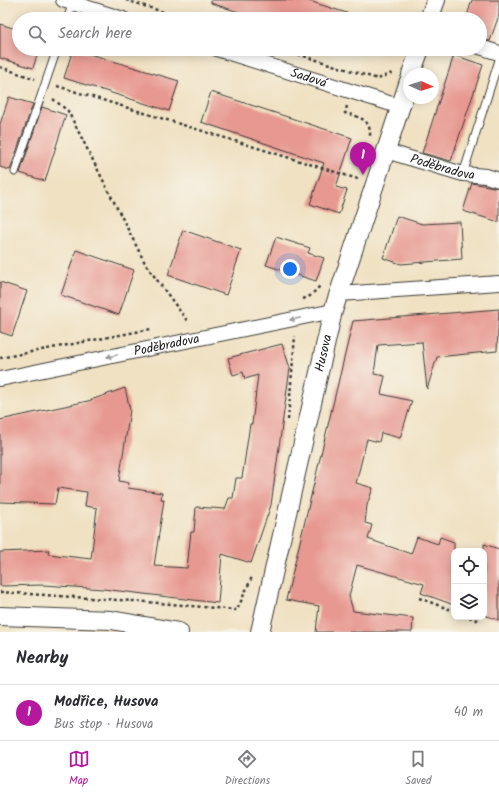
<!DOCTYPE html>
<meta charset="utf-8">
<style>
:root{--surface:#fff;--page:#f7f7f7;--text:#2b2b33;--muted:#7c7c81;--line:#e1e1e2;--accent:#b5179e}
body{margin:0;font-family:Kalam,sans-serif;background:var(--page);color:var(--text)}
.controls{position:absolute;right:12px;bottom:12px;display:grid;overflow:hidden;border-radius:8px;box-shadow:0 2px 10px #0003}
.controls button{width:36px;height:36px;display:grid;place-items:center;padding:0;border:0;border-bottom:1px solid var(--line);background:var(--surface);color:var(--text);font:20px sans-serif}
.compass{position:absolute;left:403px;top:68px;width:36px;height:36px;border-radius:50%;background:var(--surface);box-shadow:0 2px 10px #0003;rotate:93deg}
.you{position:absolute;left:290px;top:269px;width:14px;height:14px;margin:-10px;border:3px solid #fff;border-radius:50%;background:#1a73e8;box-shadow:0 0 0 6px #1a73e833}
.badge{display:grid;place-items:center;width:26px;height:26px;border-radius:50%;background:var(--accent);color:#fff;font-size:13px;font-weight:700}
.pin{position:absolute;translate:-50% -33px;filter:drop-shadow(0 1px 2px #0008)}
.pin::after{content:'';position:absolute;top:21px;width:14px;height:12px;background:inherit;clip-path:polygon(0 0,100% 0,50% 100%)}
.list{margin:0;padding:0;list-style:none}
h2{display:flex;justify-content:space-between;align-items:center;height:52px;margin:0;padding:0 16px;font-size:17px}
h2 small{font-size:13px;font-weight:400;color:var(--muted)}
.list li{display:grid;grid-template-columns:26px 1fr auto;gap:12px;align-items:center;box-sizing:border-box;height:56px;padding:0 16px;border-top:1px solid var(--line)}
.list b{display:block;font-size:15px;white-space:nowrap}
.list p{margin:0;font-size:13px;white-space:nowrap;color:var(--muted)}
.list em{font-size:13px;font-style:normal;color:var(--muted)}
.icon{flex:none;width:22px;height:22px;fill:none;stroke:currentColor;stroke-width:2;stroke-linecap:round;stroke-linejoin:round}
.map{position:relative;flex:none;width:499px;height:632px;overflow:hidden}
.search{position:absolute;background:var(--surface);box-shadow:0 2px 10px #0003;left:12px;right:12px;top:12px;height:44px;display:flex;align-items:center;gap:10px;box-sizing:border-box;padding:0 14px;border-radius:22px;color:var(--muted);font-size:15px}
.sheet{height:108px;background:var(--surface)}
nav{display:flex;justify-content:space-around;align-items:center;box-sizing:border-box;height:56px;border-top:1px solid var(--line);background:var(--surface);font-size:11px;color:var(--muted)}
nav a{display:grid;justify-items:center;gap:2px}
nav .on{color:var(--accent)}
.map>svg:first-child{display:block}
</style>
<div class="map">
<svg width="499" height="632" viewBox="0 0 499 632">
<rect width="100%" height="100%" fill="#f7f3e8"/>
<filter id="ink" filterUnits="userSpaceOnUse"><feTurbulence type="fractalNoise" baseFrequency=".025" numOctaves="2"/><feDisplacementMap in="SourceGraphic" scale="8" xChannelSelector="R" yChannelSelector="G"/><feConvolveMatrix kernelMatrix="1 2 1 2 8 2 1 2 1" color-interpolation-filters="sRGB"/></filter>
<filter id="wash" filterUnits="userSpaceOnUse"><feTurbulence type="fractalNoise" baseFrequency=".012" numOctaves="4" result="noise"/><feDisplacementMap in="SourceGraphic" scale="16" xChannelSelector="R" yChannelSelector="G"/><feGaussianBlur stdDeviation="0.9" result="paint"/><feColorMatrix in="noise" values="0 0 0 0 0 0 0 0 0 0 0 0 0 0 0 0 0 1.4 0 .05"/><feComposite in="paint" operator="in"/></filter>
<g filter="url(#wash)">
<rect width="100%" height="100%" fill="#f0e1c2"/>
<g id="blocks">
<path fill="#e79991" d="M211,0H306L356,16L355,19H260L211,3Z
M472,0H499V15L490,41L480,39V19H466Z
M0,24L19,30V49H39L33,68L0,58Z
M73,49L179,81L169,111L64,78Z
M454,55L483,65L451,161L422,153Z
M211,92L352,138L336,187L347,190L339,214L310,204L324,163L201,122Z
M9,97L33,104L10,170L0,167V124Z
M42,107L66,115L45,181L20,173Z
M472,183L499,188V222L463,211Z
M397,216L422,224L460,222L462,259L401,264L383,258Z
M183,230L241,250L226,295L168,275Z
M276,237L310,248L308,253L324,258L316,281L266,265Z
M76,250L134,270L119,315L61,295Z
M0,282L27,291L12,336L0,332Z
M499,309L497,351L437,357L427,389L422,342L378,345L374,374L385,376L381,394L412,401L400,438L381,433L379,442L367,439L356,483L373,488L367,505L365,523L372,525L368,539L411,554L417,537L438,544L440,537L454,542V605L421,593L424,584L357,565L349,596L353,611L413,618L412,632H316L319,606L286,600L353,321Z
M282,344L290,368L271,505L251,563L222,554L218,603L103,589L44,585L0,586V552L49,550L48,554L91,559L97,508L85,506L87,492L58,488L55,504L0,502V420L88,401L125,388L130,410L119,481L129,483L128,488L162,493L161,499L164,500L154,566L187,568L191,532H194L196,507L225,509L229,498H233L236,478H242L250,424H252L258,375L245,379L243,372L233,375L228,358Z
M484,544L499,549V620L484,615Z"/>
</g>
</g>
<g filter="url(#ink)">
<use href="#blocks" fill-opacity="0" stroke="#3c3a35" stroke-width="1"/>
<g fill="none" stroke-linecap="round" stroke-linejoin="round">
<g stroke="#3c3a35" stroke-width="9">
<path id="service" d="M67,19L73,3
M15,172L57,49
M463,174L499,60"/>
</g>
<g stroke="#3c3a35" stroke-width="16">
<g id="minor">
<path d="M63,0L123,19"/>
<path d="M480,47L499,53"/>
<path id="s1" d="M217,49L401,107"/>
<path id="s2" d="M386,151L463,174L486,176L499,180"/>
<path d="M339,294L499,283"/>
<path id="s3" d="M0,379L333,311"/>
</g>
</g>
<g stroke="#3c3a35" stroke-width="20">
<g id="tertiary">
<path d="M429,19L436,0"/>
<path d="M411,74L420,49"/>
<path d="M0,616L111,620L179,632"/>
<path id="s4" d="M260,632L333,311L409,81"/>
</g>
</g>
<path stroke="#3c3a35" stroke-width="2.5" stroke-dasharray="3 3" stroke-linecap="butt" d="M126,0L185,19
M281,49L378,79L392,73
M0,67L35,79
M57,86L358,179
M53,99L68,111L146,265L188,322
M347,106L345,113C359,117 371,119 370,136
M303,299L310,296L321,285
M0,358L151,329
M288,420L295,336
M0,592L148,602L237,610L252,577
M419,598L454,611
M469,617L479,621"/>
<use href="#service" stroke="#fff" stroke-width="7"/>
<use href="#minor" stroke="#fff" stroke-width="14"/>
<use href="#tertiary" stroke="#fff" stroke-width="18"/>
</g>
<defs><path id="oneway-solid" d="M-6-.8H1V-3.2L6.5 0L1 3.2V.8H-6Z"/></defs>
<g fill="#999">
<use href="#oneway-solid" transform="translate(295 319) rotate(168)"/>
<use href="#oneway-solid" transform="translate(112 356) rotate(168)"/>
</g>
</g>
<g text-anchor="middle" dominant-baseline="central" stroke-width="3.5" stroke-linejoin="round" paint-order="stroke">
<g font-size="13" fill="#1c1c1c" stroke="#f7f3e8">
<text stroke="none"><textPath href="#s1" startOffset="96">Sadová</textPath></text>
<text stroke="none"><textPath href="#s2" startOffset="59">Poděbradova</textPath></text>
<text stroke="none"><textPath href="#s3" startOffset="170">Poděbradova</textPath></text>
<text stroke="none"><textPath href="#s4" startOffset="286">Husova</textPath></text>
</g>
</g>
</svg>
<div class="controls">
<button><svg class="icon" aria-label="locate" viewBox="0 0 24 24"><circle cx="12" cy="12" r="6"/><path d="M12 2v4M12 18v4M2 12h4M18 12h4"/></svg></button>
<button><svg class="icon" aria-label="layers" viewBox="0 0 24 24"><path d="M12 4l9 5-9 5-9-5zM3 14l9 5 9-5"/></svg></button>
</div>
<svg class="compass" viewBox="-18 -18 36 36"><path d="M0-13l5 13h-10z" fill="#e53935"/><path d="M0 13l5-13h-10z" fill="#7c7c81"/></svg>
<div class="you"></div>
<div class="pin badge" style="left:363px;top:175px">1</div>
<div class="search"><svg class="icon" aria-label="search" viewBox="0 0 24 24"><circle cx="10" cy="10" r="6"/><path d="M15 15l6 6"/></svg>Search here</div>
</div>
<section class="sheet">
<h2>Nearby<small></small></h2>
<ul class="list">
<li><span class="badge">1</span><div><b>Modřice, Husova</b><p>Bus stop · Husova</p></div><em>40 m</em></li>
</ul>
</section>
<nav>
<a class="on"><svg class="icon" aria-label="map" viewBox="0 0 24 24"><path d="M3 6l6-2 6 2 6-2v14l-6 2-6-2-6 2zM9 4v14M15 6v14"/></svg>Map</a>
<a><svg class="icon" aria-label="directions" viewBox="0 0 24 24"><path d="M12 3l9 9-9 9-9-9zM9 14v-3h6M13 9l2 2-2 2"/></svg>Directions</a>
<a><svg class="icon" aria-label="saved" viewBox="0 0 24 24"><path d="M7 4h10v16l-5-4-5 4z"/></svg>Saved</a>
</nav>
